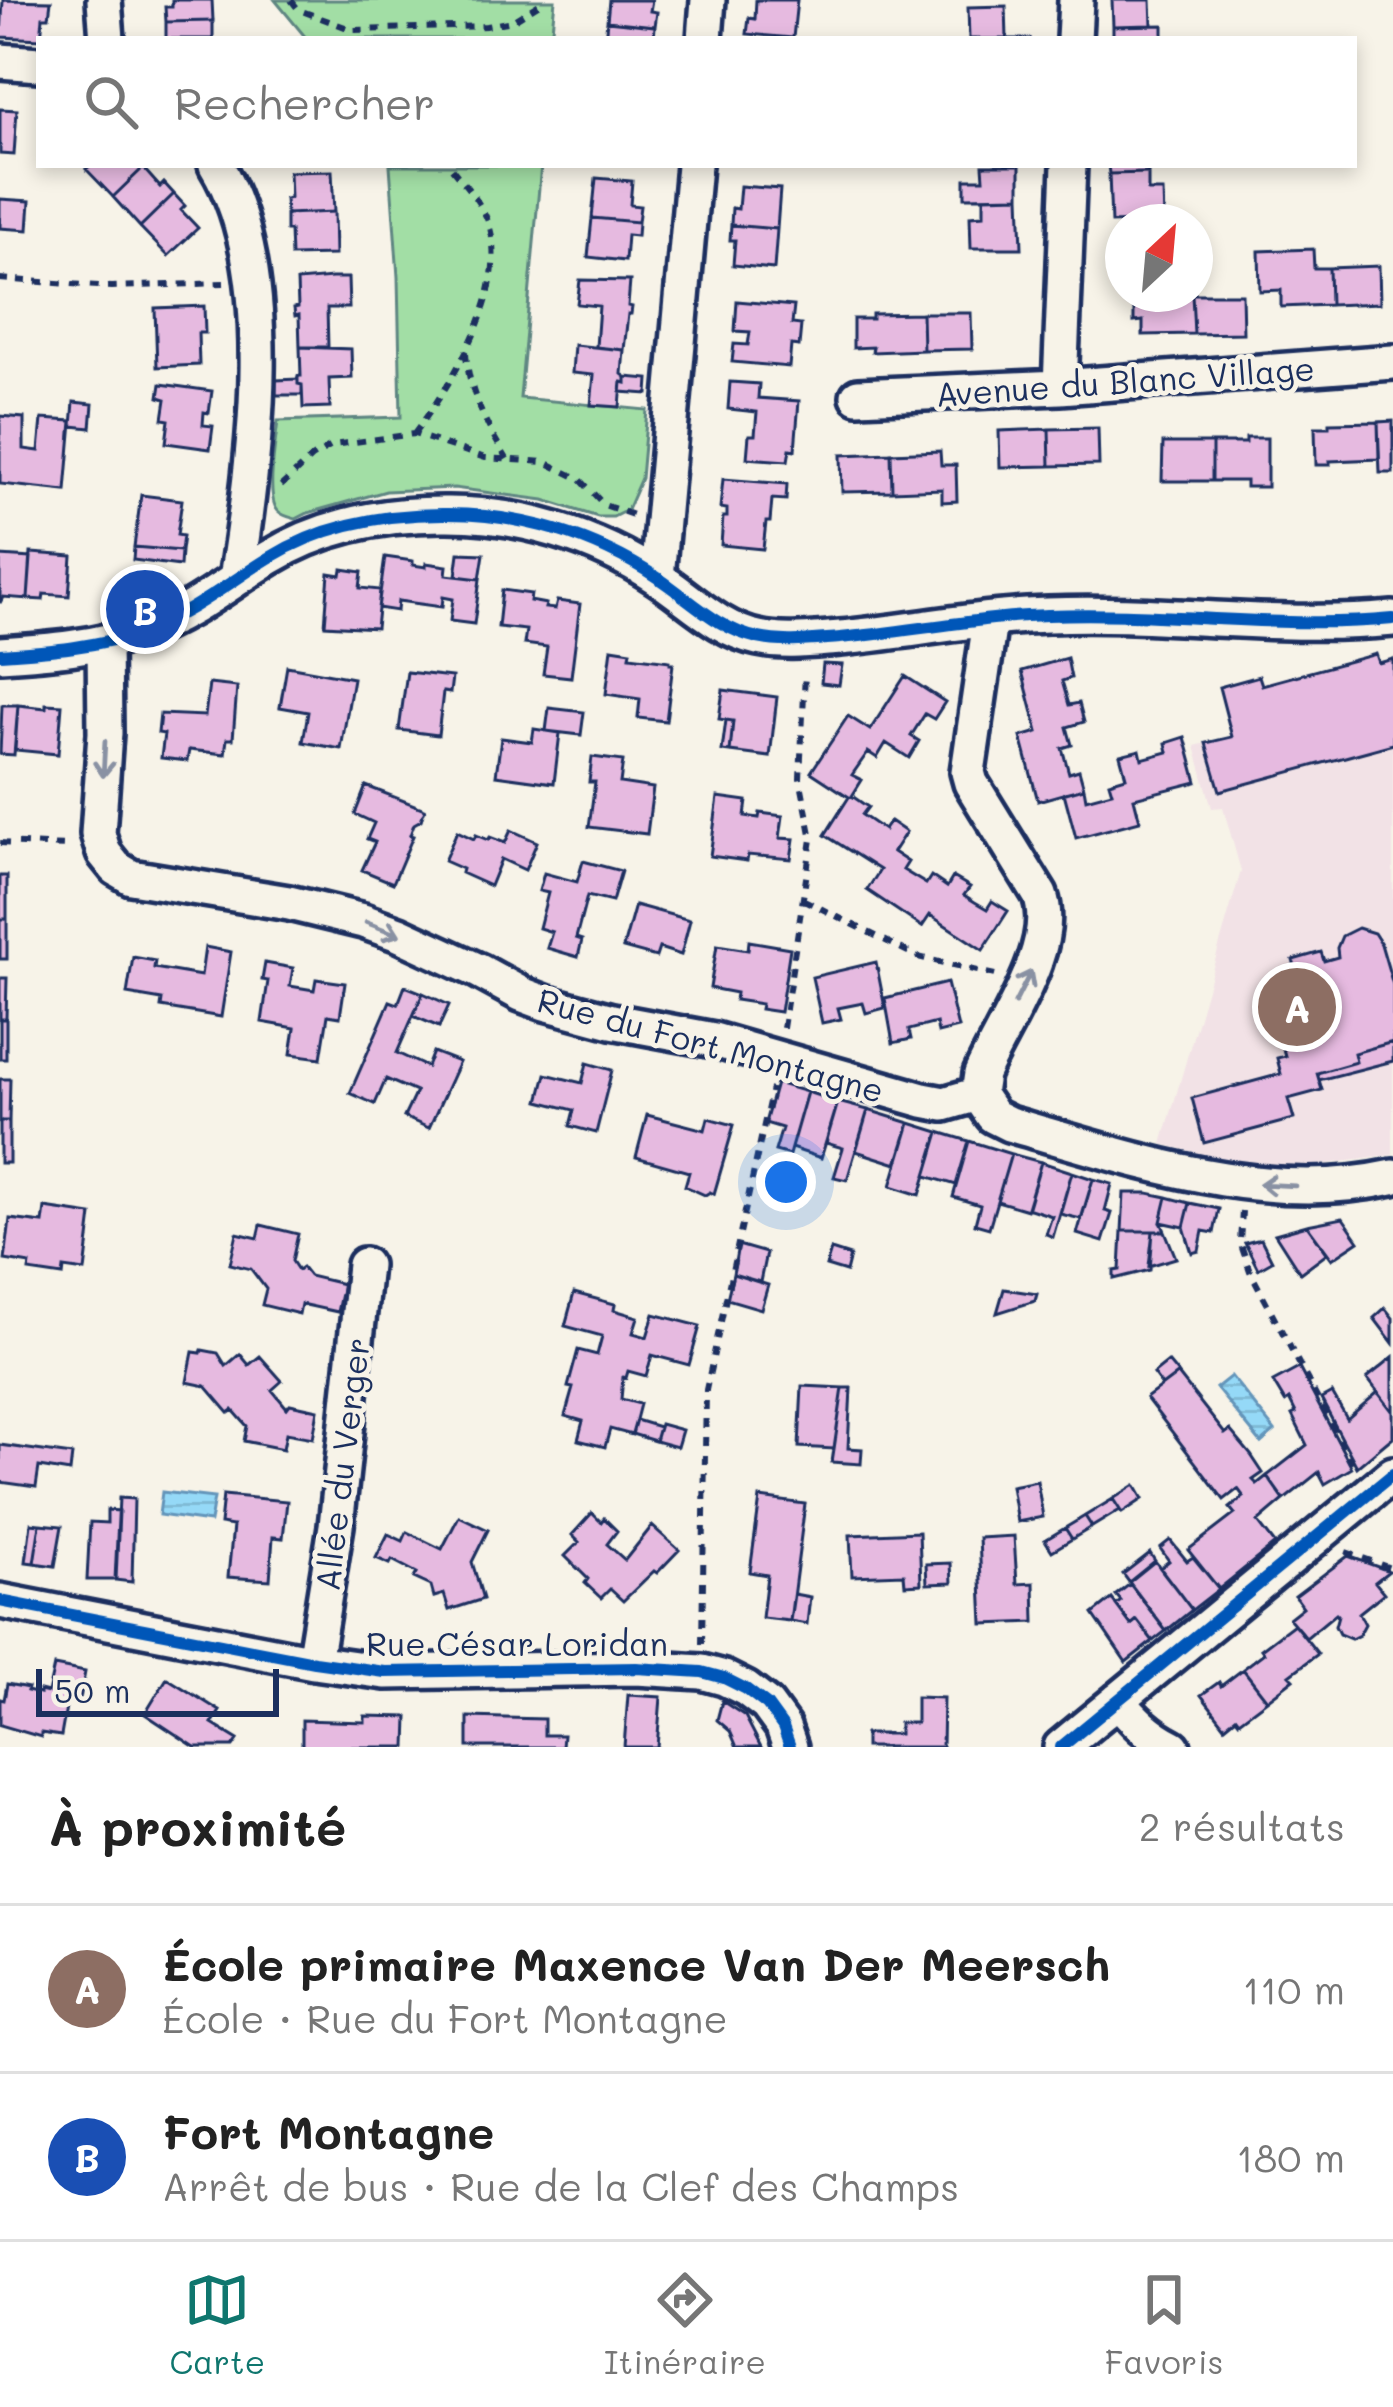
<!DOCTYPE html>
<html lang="fr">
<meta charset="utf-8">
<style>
:root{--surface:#fff;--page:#f2f2f2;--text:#222;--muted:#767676;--line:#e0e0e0;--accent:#0f766e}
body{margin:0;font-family:Mali,sans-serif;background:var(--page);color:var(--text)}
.compass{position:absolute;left:1105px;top:204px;width:108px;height:108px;border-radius:50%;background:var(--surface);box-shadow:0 6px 18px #0003;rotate:26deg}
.scale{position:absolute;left:36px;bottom:30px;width:243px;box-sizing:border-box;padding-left:12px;border:6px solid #1b2f5e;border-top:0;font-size:33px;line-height:42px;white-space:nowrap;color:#1b2f5e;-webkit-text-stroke:9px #f7f3e8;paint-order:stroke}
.you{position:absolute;left:786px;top:1182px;width:42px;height:42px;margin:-30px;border:9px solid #fff;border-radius:50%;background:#1a73e8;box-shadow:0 0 0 18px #1a73e833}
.badge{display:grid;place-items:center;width:78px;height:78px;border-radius:50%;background:var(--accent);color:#fff;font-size:39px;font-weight:700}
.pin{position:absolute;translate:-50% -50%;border:6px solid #fff;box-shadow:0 3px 12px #0006}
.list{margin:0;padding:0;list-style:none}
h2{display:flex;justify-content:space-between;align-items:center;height:156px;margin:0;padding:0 48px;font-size:51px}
h2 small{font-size:39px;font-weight:400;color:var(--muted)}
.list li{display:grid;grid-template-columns:78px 1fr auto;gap:36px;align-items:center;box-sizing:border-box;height:168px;padding:0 48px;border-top:3px solid var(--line)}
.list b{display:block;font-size:45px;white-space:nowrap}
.list p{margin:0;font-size:39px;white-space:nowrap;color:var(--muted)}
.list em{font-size:39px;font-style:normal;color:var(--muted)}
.icon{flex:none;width:66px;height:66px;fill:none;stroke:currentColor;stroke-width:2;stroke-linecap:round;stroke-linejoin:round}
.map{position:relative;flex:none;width:1393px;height:1747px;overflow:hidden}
.search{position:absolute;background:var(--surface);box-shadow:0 6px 18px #0003;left:36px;right:36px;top:36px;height:132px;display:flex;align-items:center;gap:30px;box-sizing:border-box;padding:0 42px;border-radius:0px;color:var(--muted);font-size:45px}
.sheet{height:492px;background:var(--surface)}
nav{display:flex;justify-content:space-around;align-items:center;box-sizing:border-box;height:168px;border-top:3px solid var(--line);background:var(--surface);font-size:33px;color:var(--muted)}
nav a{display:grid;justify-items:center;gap:6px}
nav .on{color:var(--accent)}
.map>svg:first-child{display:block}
</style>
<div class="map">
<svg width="1393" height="1747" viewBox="0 0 1393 1747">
<defs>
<pattern id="water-rules" width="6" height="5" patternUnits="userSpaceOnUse" patternTransform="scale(3)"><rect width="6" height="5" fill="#95d9f7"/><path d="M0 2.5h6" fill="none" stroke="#80bbd6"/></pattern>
</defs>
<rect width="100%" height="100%" fill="#f7f3e8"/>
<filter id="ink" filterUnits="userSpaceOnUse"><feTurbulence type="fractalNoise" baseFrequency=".00833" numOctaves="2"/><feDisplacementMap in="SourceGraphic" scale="24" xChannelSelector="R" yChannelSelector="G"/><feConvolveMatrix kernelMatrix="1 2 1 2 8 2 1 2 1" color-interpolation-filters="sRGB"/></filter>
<g filter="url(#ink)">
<path fill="#f2e2e6" d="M1376,654L1379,663L1393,659V1155L1312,1166L1280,1167L1208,1156L1162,1144L1241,871L1223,807L1212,808L1195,746L1232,736L1219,687L1259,676L1261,683Z"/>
<path fill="#a2dea5" stroke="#5e8682" stroke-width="3" d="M275,0H555L551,39H307Z
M390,165H541L520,398L647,410L641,478L627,510L613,517H598L544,500L454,488L386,491L308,513L296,519C289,517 283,516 278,511C265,497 276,440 278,421L401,417L398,277Z"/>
<path fill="url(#water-rules)" stroke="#6495ba" stroke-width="3" d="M1231,1376L1275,1431L1261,1443L1216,1388Z
M162,1492L214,1498L210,1522L159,1515Z"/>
<path fill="#e6bae0" stroke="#1b2f5e" stroke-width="3" d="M3,0L51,1L49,17H43L41,39L1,37Z
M172,0H212L213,21L166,22L165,7H172Z
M609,0H652L650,11L657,12L655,26L607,21Z
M756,0H797L793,38L747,34L749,18L755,19Z
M1112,0H1151L1152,25L1113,26Z
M1006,6L1007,39H1032H969L968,7Z
M213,21V39H166V22Z
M607,21L655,26L654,39H605Z
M1163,25V39H1113V26Z
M0,109L17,110L14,155L0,154Z
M91,165H140L143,168L113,197L86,169Z
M983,165H1020V196L965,197V179H984Z
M1108,165H1147L1148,173L1109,174Z
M143,168L160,187L164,183L174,194L140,227L113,197Z
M332,171L334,212L286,214L285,199L290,198L289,172Z
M1148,173V191H1163L1164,221L1111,223L1109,174Z
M596,178L632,181L630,205L640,206L638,222L592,218Z
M740,186L780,189L777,229L731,225L732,208L738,209Z
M174,194L185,206L181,210L198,228L168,256L140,227Z
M1020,196L1022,248H971L970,216L984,215V197Z
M0,199L30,201L28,230L0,228Z
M334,212L335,255L291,256L290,231H286V214Z
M592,218L638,222L637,236L627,235L625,261L588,257Z
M731,225L777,229L774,269L733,265L735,240H730Z
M1313,249L1314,268H1329L1330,305L1281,307V290L1260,291L1259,251Z
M1379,266L1380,303L1330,305L1329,268Z
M332,278H348L349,308H327L328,347H300L299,315L295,316L294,308L298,307L297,281Z
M580,280L630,281L628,306L632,307L631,314H628L624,350L596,347L599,306L577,304Z
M1141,294H1192L1194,334L1143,335V321L1134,322V296H1141Z
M1192,294H1242L1243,333L1194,334Z
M737,301L794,306L792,324L801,325L799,346L791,345L789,367L732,362L734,344L748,345L750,332L735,331Z
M204,306L205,333H198L199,365L157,367L155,308Z
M922,313H971L972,349L923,350Z
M922,313L923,350L872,352L873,347L853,348V319H872V314Z
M574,345L624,350L622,374L626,377V383L622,382L620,407L591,405L594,375L572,373Z
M300,347L351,349L352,378L329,379L330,407L303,408L302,385L298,384V376H301Z
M626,377L649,379L648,394L621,392L622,382L626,383Z
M298,379V384L302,385V395H276V380Z
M730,382L759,384L758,398L799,401L795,450L790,449L788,461L747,458L749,435H755L757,412L728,409Z
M161,384L212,391L209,413L204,412L203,425L213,426L210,449L166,443L169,420L163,419L166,399L159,397Z
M74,402L93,404L91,428L72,426Z
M0,416L24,418V449L39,451L42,419L72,421L66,491L0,484Z
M1393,421V473H1380L1378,422Z
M1378,422L1379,459L1330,461V465H1316L1315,427H1329V423Z
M1098,428L1099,465L1050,466L1049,429Z
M1049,429L1050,466L1000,467L999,431Z
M1246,438H1267V487H1246V481H1212V443H1246Z
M1163,443H1212V481H1162Z
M940,451L941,465H956L957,501L942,502V489L892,491L891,453Z
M891,453L892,491L842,492L841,455Z
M723,479L787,484L786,500L772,499L770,522H766L763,549L721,545L723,517H727V509L720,508Z
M141,495L182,500L177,535L183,536L181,551L134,547Z
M134,547L181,551L180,566L133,560Z
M31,553L72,556L69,596L44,594L43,600L28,599Z
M459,553L484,554L480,579L456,576Z
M0,556L31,558L28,599L3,597L0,603Z
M385,557L413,561V565L426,567V563L447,566L446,575L480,579L474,624L450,621L453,599L443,597L442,607L398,601L397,611L378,608Z
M342,569L362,572L360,588L380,590L376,628L325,625L329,573L341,575Z
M502,590L531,594L530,601L546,604L545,608L555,609L557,601L580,604L571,677L543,674L547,647L524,644L526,630L498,627Z
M612,648L631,651L630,656L670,661V664H673L666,721L638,718L640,699L606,694Z
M1376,654L1379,663L1393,659V744L1220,791L1206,743L1232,737L1219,687L1259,676L1262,685Z
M1067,658L1071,678L1062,681L1069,705L1079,703L1084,722L1067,727L1072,745L1062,748L1069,773L1079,770L1084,788L1038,801L1021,737L1038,732L1022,671Z
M823,664L842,665L839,685L821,683Z
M287,666L353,678L341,749L303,742L308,712L280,707Z
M407,672L452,677L450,693L443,692L438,735L399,730Z
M905,676L945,702L934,719L925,714L911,736L919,741L909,758L886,743L877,758L868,752L852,775L862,780L852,796L868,807L862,815L884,830L890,821L906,832L893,852L908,862L903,870L926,884L931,876L947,887L953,877L970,887L964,895L975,902L987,909L992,901L1008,911L983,950L930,915L922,927L867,890L880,870L825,835L849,797L811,772L848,716L870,730Z
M209,684L237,687L233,739H227L225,754L189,750L187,761L161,758L164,734L158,733L160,714L205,716Z
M723,690L777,697L770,757L730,752L733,721L719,719Z
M46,704L62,705L58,754L15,750L18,705L46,708Z
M2,705H18L14,755L0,754Z
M549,708L584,712L581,735L546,731Z
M726,720L733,721L730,752L722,751Z
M534,729L560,733L554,783L496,775L501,738L532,742Z
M1185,737L1197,782L1134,798L1140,821L1076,838L1064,793L1084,788L1086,799L1112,792L1109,782L1126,777L1120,755L1140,750L1142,759L1168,752L1166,743Z
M592,757L623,761L620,783L653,788L647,834L589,827L595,782H589Z
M366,786L425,809L421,820L414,824L410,835L413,836L393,883L362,870L375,842L367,839L374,823L355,814Z
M718,797L747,801L745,816L759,818L760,813L783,816L780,838L794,839L791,859L748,855L747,861L710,856Z
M511,830L537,842L525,870L501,859L490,886L461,873L462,869L444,861L457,831L474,839L476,835L488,840L490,837L505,843Z
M583,861L621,871L612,902L587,896L576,938L582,940L578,957L547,948L552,932L539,928L548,893L539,891L544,873L577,882Z
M0,876H7V919H0Z
M635,905L690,920L681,955L659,948L656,957L623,948Z
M0,919H7V959H0Z
M1358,928L1374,933L1381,944L1393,985V1042L1354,1053L1356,1062L1317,1073L1322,1090L1288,1099L1294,1119L1204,1143L1192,1098L1281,1074L1277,1058L1285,1056L1274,1016L1276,1011L1305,1003L1293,960L1321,952L1324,961L1338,957L1337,948L1342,936Z
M749,941L790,948L780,1012L760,1009L761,1004L735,1000L736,993L710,988L717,945L748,950Z
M205,947L231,952L221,1017L161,1007L162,1000L127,994L133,957L155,961L154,968L201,976Z
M876,962L885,1008L866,1013L863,1003L838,1008L841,1019L822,1023L812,977Z
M265,963L293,968L290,986L314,990L316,979L345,983L340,1017L328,1015L321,1058L291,1054L295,1028L262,1022L268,981L262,980Z
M0,978H7L6,1019H0Z
M947,983L958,1028L938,1033L936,1023L909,1030L911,1039L893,1043L885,998Z
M405,986L423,993L397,1053L427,1067L433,1052L459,1062L429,1128L404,1117L416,1092L386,1079L375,1104L350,1093L390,1001L398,1004Z
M423,993L449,1005L439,1027L413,1016Z
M0,1019H6V1059H0Z
M1393,1042V1061L1319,1080L1317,1073L1356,1062L1354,1053Z
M587,1063L612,1070L596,1133L570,1126L574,1110L539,1101L546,1074L582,1083Z
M0,1079H10L9,1121H0Z
M776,1083L807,1092L789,1155L775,1151L782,1128L765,1123Z
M807,1092L838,1102L821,1158L791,1148Z
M838,1102L868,1110L847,1180L834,1177L843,1148L826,1143Z
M868,1110L910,1123L897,1164L856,1151Z
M647,1115L705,1130L708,1118L734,1125L714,1194L710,1192L705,1195L685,1186L689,1172L636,1157Z
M0,1121H9V1163H0Z
M910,1123L939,1132L920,1195L891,1186Z
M939,1132L969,1141L956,1185L926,1176Z
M969,1141L1011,1154L989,1228L975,1224L980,1205L953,1197Z
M1011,1154L1041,1162L1027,1210L997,1201Z
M1041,1162L1072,1172L1053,1237L1046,1234L1052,1216L1027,1208Z
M1072,1172L1093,1179L1081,1219L1060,1214Z
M1093,1179L1112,1184L1105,1211L1112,1213L1103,1242L1077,1234Z
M1124,1193H1148L1167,1197L1161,1222L1165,1231H1122Z
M1167,1197L1190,1203L1184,1227L1161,1222Z
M1190,1203L1219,1209L1214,1233L1203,1231L1199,1251L1192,1253L1184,1227Z
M45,1208L92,1215L85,1271L64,1268L63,1276L29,1271L30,1264L5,1260L10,1219L43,1223Z
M1343,1218L1359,1241L1332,1259L1307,1225Z
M261,1225L298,1234L292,1261L298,1270L302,1267L309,1276L343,1284L337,1312L301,1304L299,1314L262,1305L266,1289L251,1269L230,1264L237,1233L258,1238Z
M1307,1225L1327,1253L1300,1273L1275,1234Z
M1122,1231H1153L1150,1270L1114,1279V1271L1120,1270Z
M1153,1231H1165L1176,1258L1149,1266Z
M1261,1239L1272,1261L1258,1269L1245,1243Z
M738,1245L766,1253L760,1282L733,1274Z
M831,1250L850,1256L846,1272L826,1266Z
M733,1274L768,1285L761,1309L727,1299Z
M1004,1289L1037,1294L1035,1301L997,1313Z
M574,1293L615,1304L614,1310L638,1317L633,1333L647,1337L654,1314L700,1326L689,1365L652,1355L646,1376L628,1371L626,1378L623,1377L621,1399L640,1404L632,1435L610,1429L605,1447L578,1440L583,1421L565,1416L573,1388L568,1387L578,1350L597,1355L602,1336L565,1326Z
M1385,1308L1393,1318V1343L1374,1318Z
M202,1350L218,1353L226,1366L240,1354L249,1365L260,1356L282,1381L272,1390L287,1408L290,1404L318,1410L313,1438L286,1433L283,1449L244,1441L247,1426L233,1410L229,1413L206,1386L187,1382L193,1352L201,1353Z
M1393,1357V1412L1367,1378Z
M1168,1362L1178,1374L1162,1386L1153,1374Z
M1299,1368L1352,1468L1325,1484L1319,1472L1284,1500L1267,1476L1307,1445L1292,1415L1296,1413L1289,1399L1285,1402L1273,1382Z
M1178,1374L1225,1434L1230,1430L1251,1455L1263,1473L1253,1480L1257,1484L1267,1476L1284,1500L1258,1522L1275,1544L1219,1589L1188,1550L1235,1514L1230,1508L1244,1497L1238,1489L1224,1500L1146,1398Z
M802,1386L843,1388L834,1449L799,1447Z
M843,1388H851L848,1448L862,1449L861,1464L832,1462Z
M1378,1392L1393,1412V1437L1357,1467L1321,1399L1332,1393L1347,1419Z
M636,1420L659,1427L655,1441L632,1434Z
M660,1424L682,1430L677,1447L655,1441Z
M0,1445L72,1455L70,1472L39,1467L36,1487L0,1482Z
M1037,1481L1043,1517L1017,1522L1011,1486Z
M1135,1485L1143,1499L1122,1513L1113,1499Z
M223,1495L287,1501L283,1538L273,1537L270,1580L228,1577L233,1526L220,1524Z
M119,1498L134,1499L132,1582L115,1580Z
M760,1498L805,1504L790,1621L762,1618L767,1575L750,1572Z
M1113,1499L1120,1510L1092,1527L1085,1516Z
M107,1510L119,1511L116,1580H87L90,1522L107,1523Z
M592,1513L601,1522L604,1518L617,1531L607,1544L625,1560L652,1526L679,1550L657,1573L654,1571L623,1601L610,1589L601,1598L585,1583L588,1579L565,1556L579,1542L572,1535Z
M459,1516L488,1530L472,1562L483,1599L449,1610L444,1594L434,1597L431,1586L414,1578L417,1573L392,1560L390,1564L376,1558L388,1534L403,1541L407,1532L442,1549Z
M1085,1516L1092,1527L1072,1539L1065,1528Z
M31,1523L40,1524L34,1563L26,1562Z
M40,1524L62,1526L55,1566L34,1563Z
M1065,1528L1072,1539L1052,1551L1045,1540Z
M919,1532L921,1584L905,1585L904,1574L852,1576L850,1535Z
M1014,1536L1017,1584L1034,1583L1035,1622L983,1624L979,1538Z
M1170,1540L1187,1561L1193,1557L1219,1589L1192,1610L1160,1568L1169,1561L1160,1548Z
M1150,1553L1155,1561L1129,1582L1123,1574Z
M1348,1556L1389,1571L1375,1582L1384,1593L1359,1613L1365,1624L1359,1635L1351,1639L1339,1634L1335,1626L1338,1615L1336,1613L1306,1638L1289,1618L1303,1607L1295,1596Z
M1155,1561L1192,1610L1166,1631L1129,1582Z
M951,1563L952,1583L927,1584L926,1564Z
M1130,1584L1166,1631L1153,1641L1137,1620L1131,1625L1116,1605L1121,1601L1116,1595Z
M794,1594L810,1597L807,1624L790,1621Z
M1112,1599L1131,1625L1137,1620L1153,1641L1126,1662L1093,1614Z
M1294,1624L1318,1654L1290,1675L1294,1679L1267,1700L1243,1669L1264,1653L1261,1649Z
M54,1666L85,1672L79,1705L67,1702L61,1736L41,1733V1737L0,1725V1699L4,1700L7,1684L28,1688L27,1691L40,1694V1691L48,1693Z
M1243,1669L1267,1700L1239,1721L1236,1717L1225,1726L1201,1695L1219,1682L1221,1686Z
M167,1678L220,1711L212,1724L238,1740L233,1747H195L145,1714Z
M628,1695L661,1697L657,1747H624Z
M916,1697L943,1698L942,1747H865V1734H899V1723H916Z
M722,1701L745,1716L761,1747H737L730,1731L717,1720Z
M365,1716L408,1717L407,1747H302V1720L365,1722Z
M468,1717L544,1719V1735H563L562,1747H468Z"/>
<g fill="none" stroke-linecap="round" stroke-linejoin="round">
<g stroke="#1b2f5e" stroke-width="42">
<path id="minor" d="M104,0L107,39
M705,39L708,0
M1074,39L1076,0
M0,61L39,64
M216,165C280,270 255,461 236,579
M1060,387L1069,165
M858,396L1060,387L1393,362
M657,577L694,165
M104,642L105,733L98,834L104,853L116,868L131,877L289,903L363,921L399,934L479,971L521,994L545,1003L612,1021L714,1040L923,1100L944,1104L978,1094
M0,654C48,651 98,647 143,631C189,615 228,583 269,558C321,526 382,514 443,514C519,513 595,536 658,578C690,599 719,630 758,638C785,644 813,640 840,638C908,632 979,617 1048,615C1163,610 1278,630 1393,619
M978,1094L981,1074C1002,1026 1059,946 1040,895L971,783L968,772L990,621
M978,1094L993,1116L1009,1124C1134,1159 1262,1206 1393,1177
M0,1601L314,1662L385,1672L636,1668L702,1672L724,1678L746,1689L767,1705L783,1727L790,1747
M314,1662L336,1526L364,1265
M1118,1700C1134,1720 1149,1735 1173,1747
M1061,1747L1393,1474"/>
</g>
<path stroke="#1b2f5e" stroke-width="6" stroke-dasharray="9 9" stroke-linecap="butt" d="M291,0L299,10L353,30L486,26L512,21L546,0
M0,279L112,287L224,283
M466,352C468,392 487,426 507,459
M414,434C452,383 508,294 490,228C485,206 463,183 449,165
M281,486L311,458L333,445L414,434L485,458L545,462L580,479L604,505L633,515
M0,843L68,846
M804,900L918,957L995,975
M783,1028L812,839L800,778L805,673
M1242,1211L1240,1242L1250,1271L1352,1464
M1346,1552L1393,1569
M702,1644L706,1390L772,1088"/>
<use href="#minor" stroke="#f7f3e8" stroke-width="33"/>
<g stroke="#f7f3e8" stroke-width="20">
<path id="cycleway" d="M0,654C48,651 98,647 143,631C189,615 228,583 269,558C321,526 382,514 443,514C519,513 595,536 658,578C690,599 719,630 758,638C785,644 813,640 840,638C908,632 979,617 1048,615C1163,610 1278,630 1393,619
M0,1601L314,1662L385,1672L636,1668L702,1672L724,1678L746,1689L767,1705L783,1727L790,1747
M1061,1747L1393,1474"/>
</g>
<use href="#cycleway" stroke="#0057b8" stroke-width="12"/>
</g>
<defs><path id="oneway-shaft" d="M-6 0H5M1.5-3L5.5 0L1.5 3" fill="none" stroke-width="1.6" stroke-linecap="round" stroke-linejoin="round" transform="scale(3)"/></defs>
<g stroke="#8991a3">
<use href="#oneway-shaft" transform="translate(104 759) rotate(93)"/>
<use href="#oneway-shaft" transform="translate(383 929) rotate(21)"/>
<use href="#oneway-shaft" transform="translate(1023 987) rotate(-63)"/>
<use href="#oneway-shaft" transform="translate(1277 1185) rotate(-177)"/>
</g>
</g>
<g text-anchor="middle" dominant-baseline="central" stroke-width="10" stroke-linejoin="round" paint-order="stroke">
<g font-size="33" fill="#1b2f5e" stroke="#f7f3e8">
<text transform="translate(1125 380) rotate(-4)">Avenue du Blanc Village</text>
<text transform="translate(711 1044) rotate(15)">Rue du Fort Montagne</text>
<text transform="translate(341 1464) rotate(-83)">Allée du Verger</text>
<text x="517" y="1642">Rue César Loridan</text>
</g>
</g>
</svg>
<svg class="compass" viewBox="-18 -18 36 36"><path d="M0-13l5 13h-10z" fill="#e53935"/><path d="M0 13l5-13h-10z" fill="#767676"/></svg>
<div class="scale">50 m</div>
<div class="you"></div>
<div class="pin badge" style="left:1297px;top:1007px;background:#8d6e63">A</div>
<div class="pin badge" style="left:145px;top:609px;background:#1a4fb4">B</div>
<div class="search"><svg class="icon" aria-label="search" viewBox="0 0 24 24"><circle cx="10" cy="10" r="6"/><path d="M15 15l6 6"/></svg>Rechercher</div>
</div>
<section class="sheet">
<h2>À proximité<small>2 résultats</small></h2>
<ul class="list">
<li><span class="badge" style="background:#8d6e63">A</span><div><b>École primaire Maxence Van Der Meersch</b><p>École · Rue du Fort Montagne</p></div><em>110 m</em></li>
<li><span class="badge" style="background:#1a4fb4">B</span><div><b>Fort Montagne</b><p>Arrêt de bus · Rue de la Clef des Champs</p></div><em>180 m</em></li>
</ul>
</section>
<nav>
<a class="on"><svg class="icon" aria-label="map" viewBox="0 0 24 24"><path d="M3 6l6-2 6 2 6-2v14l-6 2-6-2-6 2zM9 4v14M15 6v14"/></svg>Carte</a>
<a><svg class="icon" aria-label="directions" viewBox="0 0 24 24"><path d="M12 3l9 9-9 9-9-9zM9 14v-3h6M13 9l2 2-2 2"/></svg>Itinéraire</a>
<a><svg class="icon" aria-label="saved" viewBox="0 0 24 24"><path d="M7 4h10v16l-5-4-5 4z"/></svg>Favoris</a>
</nav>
